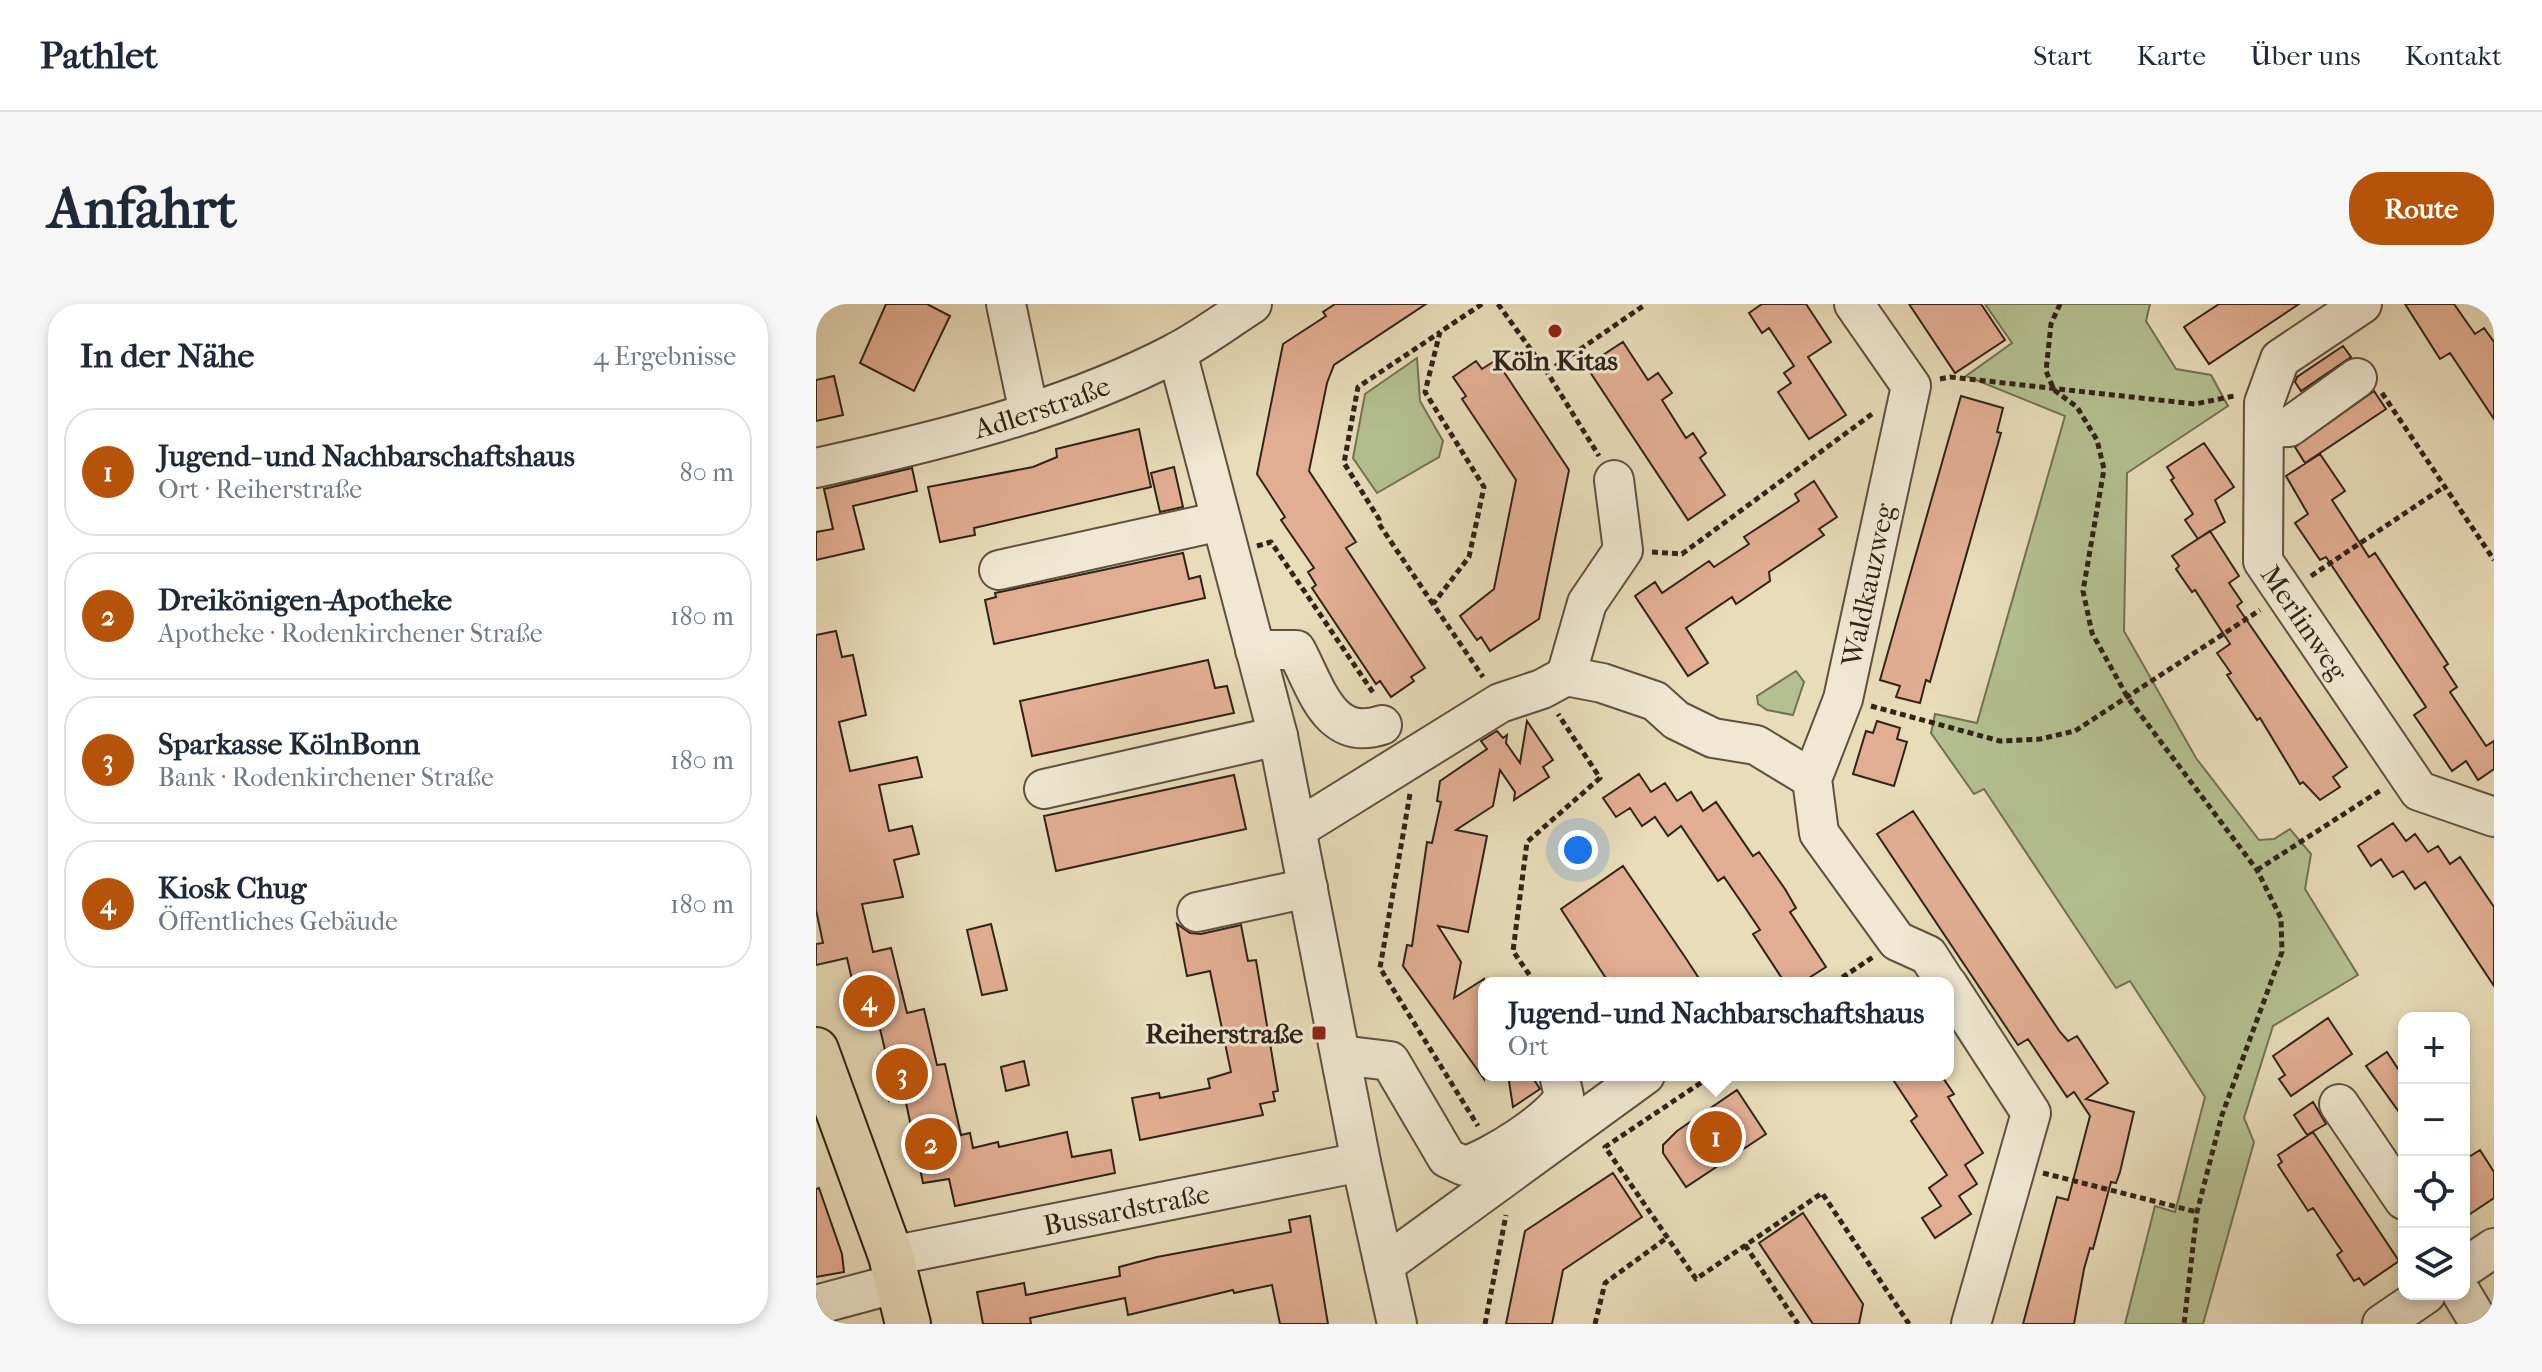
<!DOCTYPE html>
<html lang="de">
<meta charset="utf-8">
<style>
:root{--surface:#fff;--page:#f6f6f7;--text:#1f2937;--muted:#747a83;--line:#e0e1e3;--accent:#b45309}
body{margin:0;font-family:"IM FELL French Canon",serif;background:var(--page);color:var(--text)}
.controls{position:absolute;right:24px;bottom:24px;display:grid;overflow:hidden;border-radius:16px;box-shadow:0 4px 12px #0003}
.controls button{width:72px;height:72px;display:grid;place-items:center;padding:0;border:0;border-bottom:2px solid var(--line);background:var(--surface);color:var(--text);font:40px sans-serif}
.you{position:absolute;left:762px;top:546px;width:28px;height:28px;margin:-20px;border:6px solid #fff;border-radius:50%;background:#1a73e8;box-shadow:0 0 0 12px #1a73e833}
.badge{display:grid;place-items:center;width:52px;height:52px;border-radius:50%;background:var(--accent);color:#fff;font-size:26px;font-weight:700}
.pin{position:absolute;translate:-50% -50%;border:4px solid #fff;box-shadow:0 2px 8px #0006}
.popup{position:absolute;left:662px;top:673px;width:476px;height:104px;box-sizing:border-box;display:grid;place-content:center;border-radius:16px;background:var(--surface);filter:drop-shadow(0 2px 6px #0005);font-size:26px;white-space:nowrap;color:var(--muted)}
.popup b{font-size:30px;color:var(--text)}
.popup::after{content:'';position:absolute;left:50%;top:100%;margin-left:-16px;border:16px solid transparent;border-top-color:var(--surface)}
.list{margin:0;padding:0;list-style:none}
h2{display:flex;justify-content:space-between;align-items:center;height:104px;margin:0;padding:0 32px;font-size:34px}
h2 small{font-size:26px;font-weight:400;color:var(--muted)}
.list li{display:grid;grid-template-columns:52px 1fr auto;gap:24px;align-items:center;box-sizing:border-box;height:128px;margin:0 16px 16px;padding:0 16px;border:2px solid var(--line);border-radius:32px}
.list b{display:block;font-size:30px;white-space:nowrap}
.list p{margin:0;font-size:26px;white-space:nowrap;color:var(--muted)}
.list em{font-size:26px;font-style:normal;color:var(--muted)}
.icon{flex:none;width:44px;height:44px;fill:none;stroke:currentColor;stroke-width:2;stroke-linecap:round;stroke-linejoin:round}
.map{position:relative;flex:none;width:1678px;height:1020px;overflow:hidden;border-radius:32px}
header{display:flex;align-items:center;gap:48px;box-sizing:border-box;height:112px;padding:0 40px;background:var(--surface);border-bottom:2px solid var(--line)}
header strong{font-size:38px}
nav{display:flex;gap:44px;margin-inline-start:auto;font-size:28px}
.intro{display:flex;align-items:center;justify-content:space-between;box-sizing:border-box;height:192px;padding:0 48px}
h1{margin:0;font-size:56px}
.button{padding:20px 36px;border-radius:32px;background:var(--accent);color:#fff;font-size:28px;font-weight:700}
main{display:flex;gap:48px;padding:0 48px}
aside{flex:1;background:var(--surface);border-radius:32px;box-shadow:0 4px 12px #0003}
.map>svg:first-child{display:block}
</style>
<header>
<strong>Pathlet</strong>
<nav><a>Start</a><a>Karte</a><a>Über uns</a><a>Kontakt</a></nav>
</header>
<div class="intro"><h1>Anfahrt</h1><a class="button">Route</a></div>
<main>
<aside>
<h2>In der Nähe<small>4 Ergebnisse</small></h2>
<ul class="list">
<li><span class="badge">1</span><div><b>Jugend- und Nachbarschaftshaus</b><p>Ort · Reiherstraße</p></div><em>80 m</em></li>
<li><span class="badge">2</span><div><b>Dreikönigen-Apotheke</b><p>Apotheke · Rodenkirchener Straße</p></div><em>180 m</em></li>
<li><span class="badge">3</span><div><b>Sparkasse KölnBonn</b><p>Bank · Rodenkirchener Straße</p></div><em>180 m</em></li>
<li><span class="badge">4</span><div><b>Kiosk Chug</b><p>Öffentliches Gebäude</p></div><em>180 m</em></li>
</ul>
</aside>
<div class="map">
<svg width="1678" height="1020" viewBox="0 0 1678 1020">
<rect width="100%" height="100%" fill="#e8dcb9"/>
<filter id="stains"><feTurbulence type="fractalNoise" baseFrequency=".0025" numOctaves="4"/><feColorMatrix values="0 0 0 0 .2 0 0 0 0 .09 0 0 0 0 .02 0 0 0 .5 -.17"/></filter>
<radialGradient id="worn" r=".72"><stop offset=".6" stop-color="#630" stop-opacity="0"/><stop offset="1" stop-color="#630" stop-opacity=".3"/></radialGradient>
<path fill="#b4c090" stroke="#727254" stroke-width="2" d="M1169,0H1334L1330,17L1360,65L1395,71L1412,102L1311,169L1308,327L1380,454L1443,536L1458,535L1474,525L1495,550L1489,585L1542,671L1457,722L1428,814L1438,838L1387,1020H1309L1339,902L1359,908L1389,793L1314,677L1300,684L1168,485L1158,490L1115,429L1119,410L1161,419L1249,112L1150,72L1196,39Z
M601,54L604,97L627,137L623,153L561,189L537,154L549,90Z
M980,367L988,378L977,411L951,406L942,400L941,392Z"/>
<path fill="#e2ae93" stroke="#312318" stroke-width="2" d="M70,0H111L134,12L98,87L44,59Z
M519,0H610L518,61L511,79L493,167L540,238L530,244L609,364L595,373L598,377L575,393L564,377L560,380L496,284L500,281L492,268L498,264L465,216L469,213L441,170L467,40L510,12L507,8Z
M946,0H990L1015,38L992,53L1030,111L993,135L962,88L975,79L968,69L978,62L953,24L946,29L933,9Z
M1093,0H1165L1189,36L1139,69Z
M1403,0H1483L1393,60L1368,23Z
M1589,0H1638L1659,30L1668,24L1678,38V115L1634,49L1624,55Z
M807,38L832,76L842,69L856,89L846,96L870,134L877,129L890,149L884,154L909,191L872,216L770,62Z
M1527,42L1535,53L1485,87L1479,78L1481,73Z
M680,56L753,166L723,315L674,347L665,333L661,336L644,312L678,285L700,176L646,95L650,92L637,73L660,57L666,65Z
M18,72L27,111L0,117V76Z
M1558,87L1570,105L1489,159L1479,143Z
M1145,92L1187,104L1181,128L1185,129L1114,378L1110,376L1104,399L1080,393L1084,382L1064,376Z
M323,125L335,183L158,224L159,231L124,238L112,183L217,163L241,153L240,145Z
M1388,139L1418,183L1399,196L1409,218L1382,235L1369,216L1377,210L1355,176L1358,174L1351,163Z
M1504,150L1529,187L1516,196L1553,253L1559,249L1632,360L1628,363L1641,383L1634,388L1670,442L1678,437V465L1662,476L1650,457L1636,467L1598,411L1610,403L1510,253L1504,256L1479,219L1492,210L1470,172Z
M358,163L367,203L344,208L335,169Z
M96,164L101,187L37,202L48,245L0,256V228L17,225L8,185Z
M998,177L1021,213L1003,225L1008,231L953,268L954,277L920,300L916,293L870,324L892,359L872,372L819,292L839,278L846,289L893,257L898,263L933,240L928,233L983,197L979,190Z
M1394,227L1423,272L1413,279L1426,298L1421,302L1531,463L1517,473L1524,483L1504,496L1487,478L1484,480L1444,414L1441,416L1411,371L1415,369L1401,349L1414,340L1379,286L1376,288L1360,265L1363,262L1356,252Z
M367,249L373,275L384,272L389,294L178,340L169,296L180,293L179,289Z
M20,327L26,353L37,351L50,411L23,418L34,467L101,453L106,473L63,481L73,527L96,522L103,550L78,556L87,593L46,600L57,648L75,644L91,709L108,705L121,761L129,760L145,831L154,829L157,844L182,838L183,843L251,828L256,853L295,846L299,869L139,902L133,875L107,879L89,794L73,797L67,774L75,772L62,716L46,719L31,654L0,661V640L7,639L0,606V331Z
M392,356L399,384L411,382L418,409L216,452L204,397Z
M711,417L737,456L727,463L733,473L698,496L699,488L684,466L677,502L640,526L671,532L652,628L622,622L645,658L638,694L668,675V775L587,662L591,641L596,642L611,538L616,539L625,498L621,497L624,477L671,445L665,437L681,427L687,434L691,431L690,439L704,459Z
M1061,417L1084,424L1081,435L1091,438L1078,482L1037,470L1050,427L1057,429Z
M823,470L835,488L849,479L861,497L875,488L887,507L900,498L937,552L943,548L969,585L980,604L974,608L1010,663L985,679H969L937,630L944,626L932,608L908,573L902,577L865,522L852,532L839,513L826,522L814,504L800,513L787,494Z
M418,471L430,525L240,567L228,512Z
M1097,507L1244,728L1252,737L1261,732L1292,779L1270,795L1318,808L1304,868L1300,879L1295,878L1277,945L1274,944L1268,965L1258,1020H1207L1241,893L1252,896L1274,812L1258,788L1251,793L1212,735L1202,741L1061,530Z
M1577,519L1590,537L1599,530L1612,548L1622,542L1634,560L1644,553L1678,603V682L1609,578L1599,585L1587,567L1577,573L1565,555L1555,562L1542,542Z
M807,562L869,653L886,679H793L745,605Z
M175,620L191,686L166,691L151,626Z
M361,620L374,629L385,630L425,621L432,657L440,656L462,787L457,788L459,797L444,800L447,811L324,836L316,794L343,789L344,794L394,784L392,775L415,768L394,667L371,672Z
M1512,714L1536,750L1475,792L1463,775L1469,771L1457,752Z
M1571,748L1588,774V815L1550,762Z
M208,757L213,781L190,787L185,763Z
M692,771H715L724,785L697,803Z
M1074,771H1125L1138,790L1132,793L1167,849L1149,861L1161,880L1143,892L1155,910L1119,934L1106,914L1125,902L1113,884L1131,871L1095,817L1101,812Z
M921,786L950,830L870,883L847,849V841L861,827Z
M1497,798L1510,820L1491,831L1478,811Z
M1497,828L1583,957L1548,981L1543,974L1538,977L1521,951L1526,947L1521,940L1497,904L1492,907L1462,861L1466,858L1462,851Z
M1664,846L1678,868V894L1648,914V856Z
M797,869L826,913L747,966L736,1020H690L709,927Z
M3,884L26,950L28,968L0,973V885Z
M987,909L1047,1000L1043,1020H997L943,939Z
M494,912L512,1020H464L456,981L418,989L417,986L312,1011L309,994L214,1014L215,1020H167L161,988L208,979L210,991L304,972L303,963L341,953L475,928L473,916Z"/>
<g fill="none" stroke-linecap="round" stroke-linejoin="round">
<g stroke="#5f5140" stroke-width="42">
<g id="minor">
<path d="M190,0L213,109"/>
<path d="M1038,0L1095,82L1027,395L996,475L1003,529L1081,637L1112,651L1130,679"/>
<path id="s1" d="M1546,0L1464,55L1448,99L1447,257L1603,487L1678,513"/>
<path d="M361,48L462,432L545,858L581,1020"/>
<path d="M1448,124L1473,123L1541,74"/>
<path id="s2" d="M0,164C122,137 247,107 359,49C386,35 411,16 436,0"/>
<path d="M183,266L405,217"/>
<path d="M439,346H480C501,385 513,438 566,421"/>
<path d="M750,372L771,299L807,246L798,176"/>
<path d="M228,485L462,432"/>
<path d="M481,525L684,399L726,385L750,372L786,379L839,397L860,416L897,434L940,441L996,475"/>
<path d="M381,608L492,584"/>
<path d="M1132,681L1215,809L1155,1020"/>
<path d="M525,751L574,757L631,854L648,862C673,856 738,815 748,792L744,775"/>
<path d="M1523,800L1588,896"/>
<path id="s3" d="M75,952L545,858"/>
<path d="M568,961L829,771"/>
<path d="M1648,964L1678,944"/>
<path d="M1646,990L1664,1020"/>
<path d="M0,1001L82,979"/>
<path d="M1566,1020L1610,990"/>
</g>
</g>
<g stroke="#312318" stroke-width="48">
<path id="major" d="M0,746L75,952L92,1020"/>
</g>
<path stroke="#312318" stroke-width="5" stroke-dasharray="6 4" stroke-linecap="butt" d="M666,0L624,28L609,88L668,183L653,253L617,300L667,373
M682,0L731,68L783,152
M1244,0L1235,20L1230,67L1238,86L1261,103L1281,136L1288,165L1267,287L1276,329L1312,394L1441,566L1465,614L1466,648L1406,811L1381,908L1368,1020
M731,68L830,0
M1124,75L1134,73L1379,100L1418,92
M1566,89L1678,256
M441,242L455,238L558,390
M836,248L866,250L1056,110
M1495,272L1628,183
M617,300L563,220V215L528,159L542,83L623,29
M1055,402L1184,437L1224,435L1259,427L1444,306
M594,490L564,664L662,822
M1441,566L1565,486
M719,679L697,647L711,538L784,474L742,410
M1018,679L1057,653
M888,771L889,776L789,843L880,975L1006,889L1093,1020
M1227,869L1381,908
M929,941L982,1020
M669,1020L690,911
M779,1020L789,979L852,933"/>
<use href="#minor" stroke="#f0e8d2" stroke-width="38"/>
<use href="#major" stroke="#e8dcb9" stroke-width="44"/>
</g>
<g fill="#8f2418" stroke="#f0e8d2" stroke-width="3">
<circle cx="739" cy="27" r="8"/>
<rect x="495" y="721" width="16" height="16" rx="4"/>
</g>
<g text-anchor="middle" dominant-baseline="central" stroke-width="6" stroke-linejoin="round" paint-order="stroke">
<g font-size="28" font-weight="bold" fill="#312318" stroke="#f0e8d2">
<text x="739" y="56">Köln Kitas</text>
<text x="487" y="729" text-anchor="end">Reiherstraße</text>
</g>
<g font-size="28" fill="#312318" stroke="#f0e8d2">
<text stroke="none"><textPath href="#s2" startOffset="234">Adlerstraße</textPath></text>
<text transform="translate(1052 281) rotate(-78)">Waldkauzweg</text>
<text stroke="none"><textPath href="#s1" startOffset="378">Merlinweg</textPath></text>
<text stroke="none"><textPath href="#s3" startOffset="240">Bussardstraße</textPath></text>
</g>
</g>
<rect width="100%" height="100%" filter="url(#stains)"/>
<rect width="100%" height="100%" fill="url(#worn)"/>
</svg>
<div class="controls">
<button>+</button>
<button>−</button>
<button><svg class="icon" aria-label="locate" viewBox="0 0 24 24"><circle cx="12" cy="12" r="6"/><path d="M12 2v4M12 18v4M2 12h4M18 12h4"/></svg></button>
<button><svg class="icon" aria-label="layers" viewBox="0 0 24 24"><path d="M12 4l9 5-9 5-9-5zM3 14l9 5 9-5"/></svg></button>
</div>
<div class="you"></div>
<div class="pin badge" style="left:900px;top:833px">1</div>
<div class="popup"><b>Jugend- und Nachbarschaftshaus</b>Ort</div>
<div class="pin badge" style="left:115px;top:840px">2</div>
<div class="pin badge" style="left:86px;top:770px">3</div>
<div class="pin badge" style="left:53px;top:697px">4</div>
</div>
</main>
